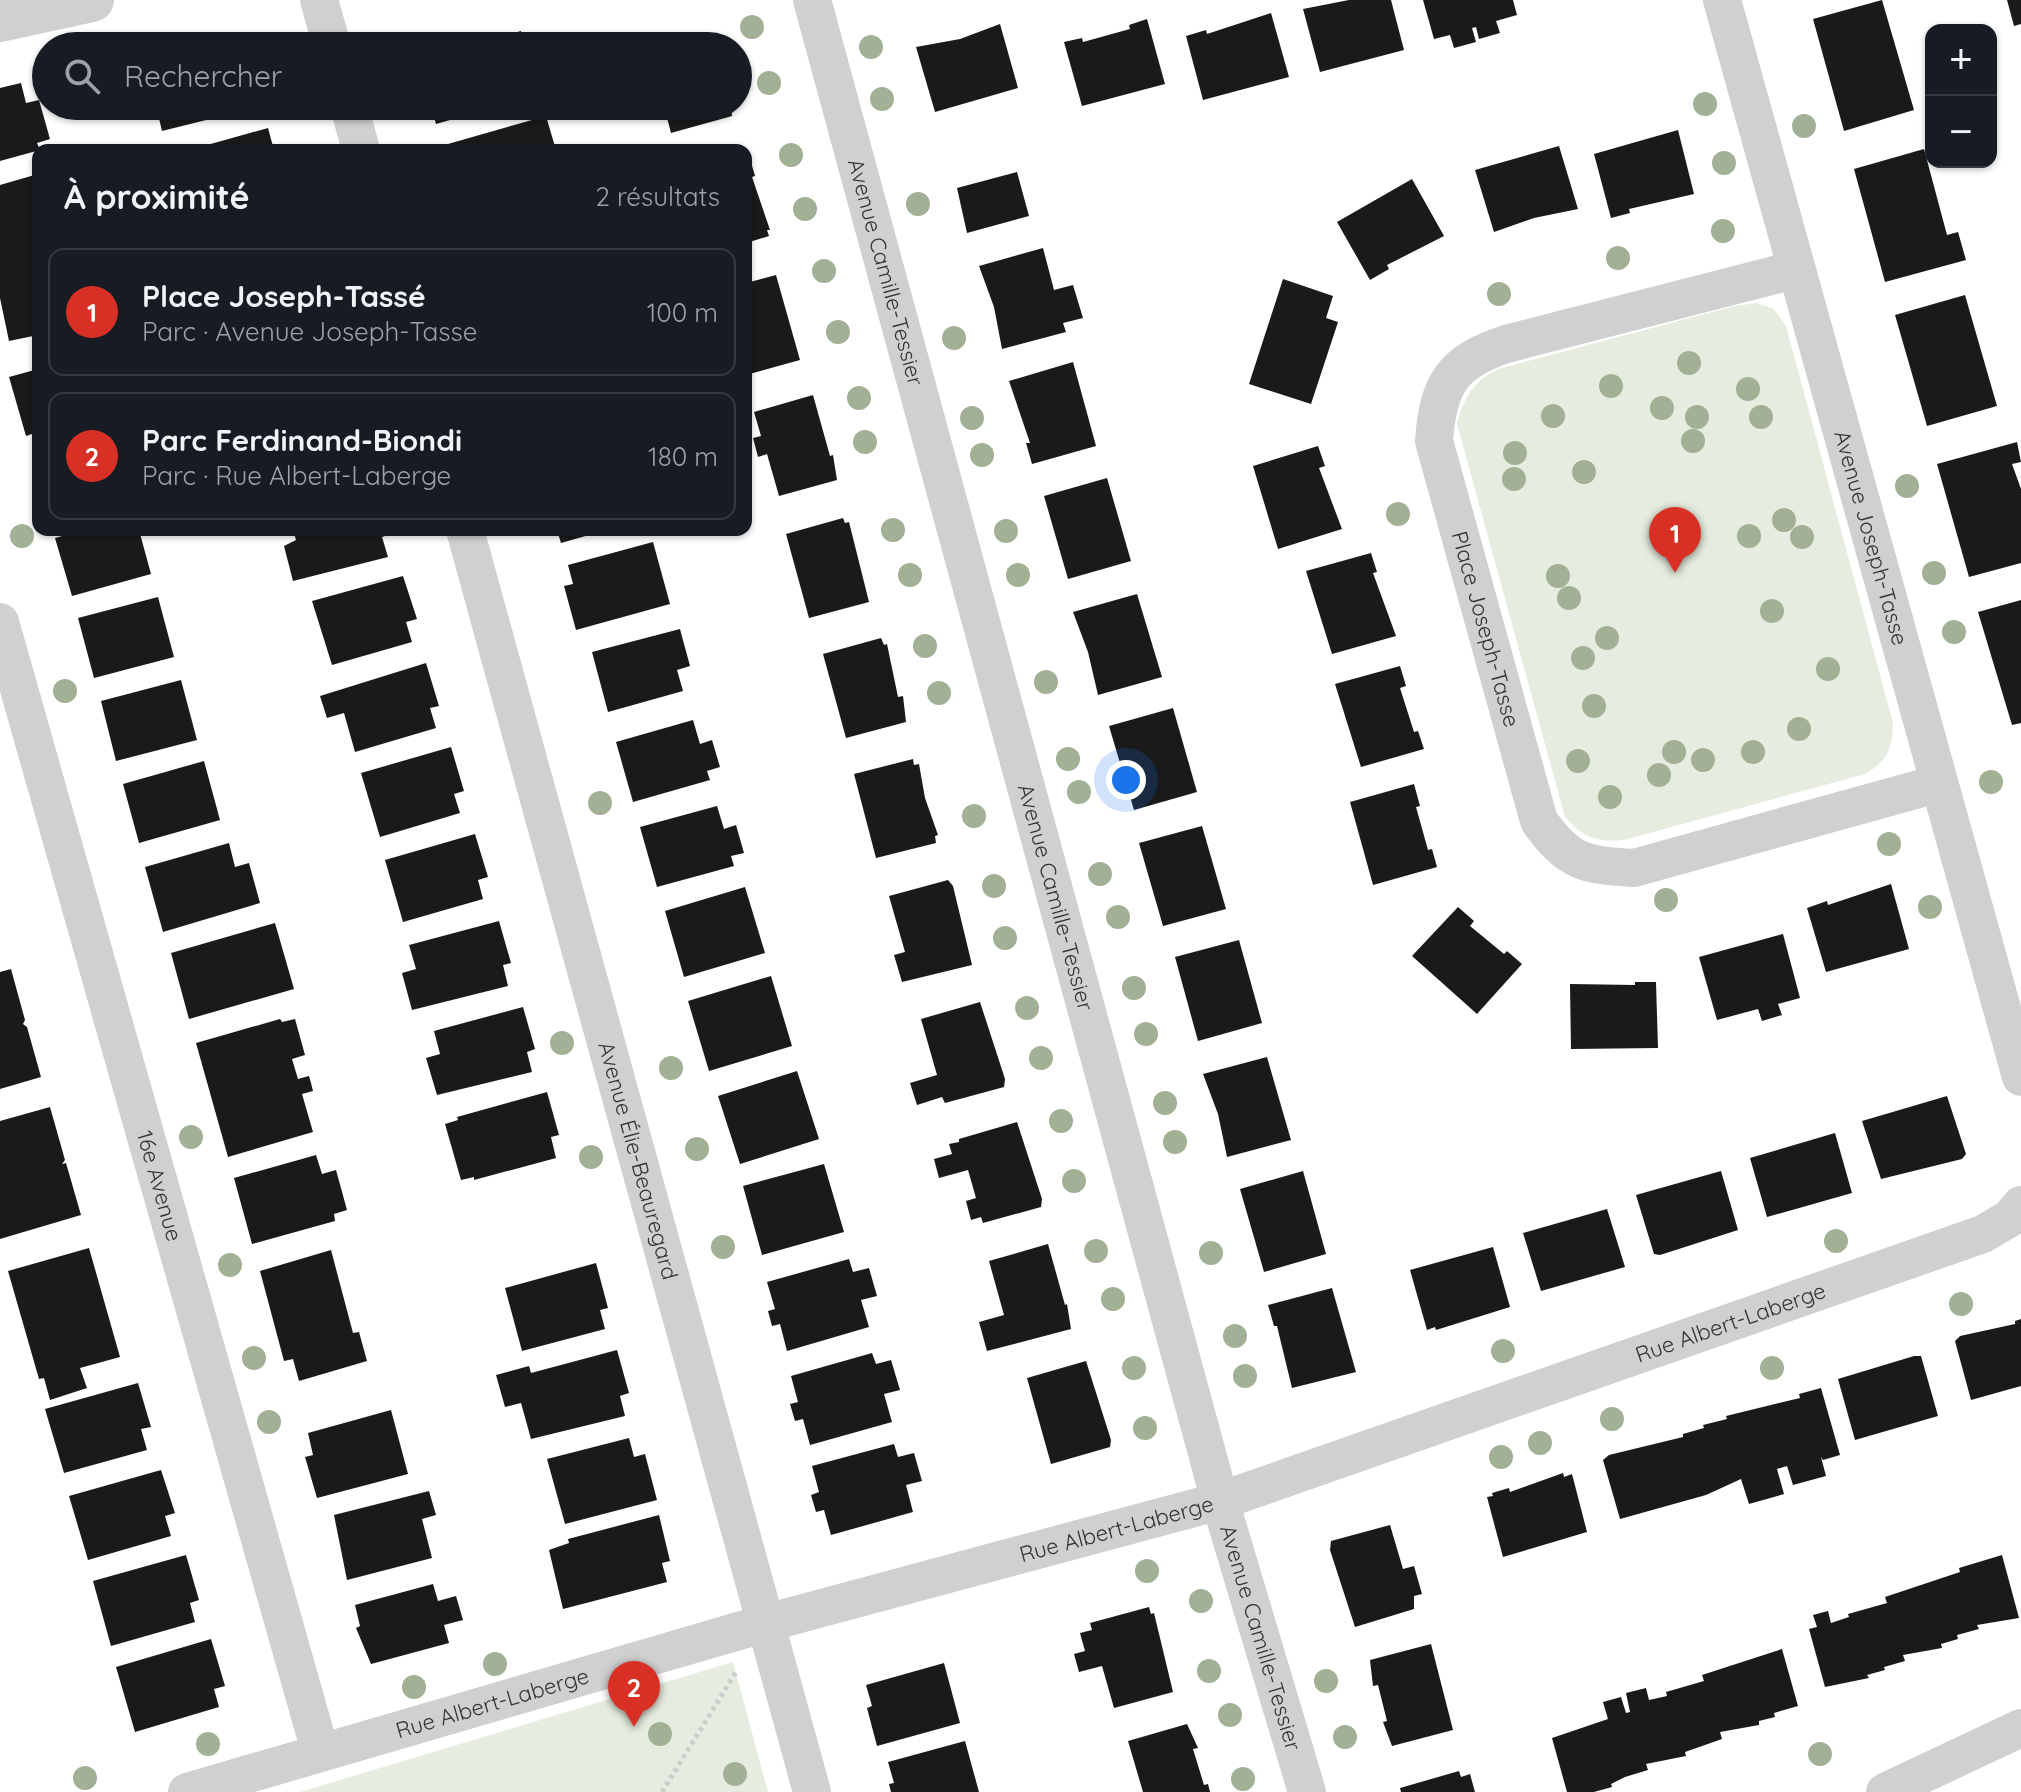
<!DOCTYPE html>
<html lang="fr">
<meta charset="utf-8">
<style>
:root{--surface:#171b24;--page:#20242c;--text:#f1f3f6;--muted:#9ea1a6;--line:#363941;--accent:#d93025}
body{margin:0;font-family:Quicksand,sans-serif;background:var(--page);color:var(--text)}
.controls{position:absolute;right:24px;top:24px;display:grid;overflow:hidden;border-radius:16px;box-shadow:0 2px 6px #0004}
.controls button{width:72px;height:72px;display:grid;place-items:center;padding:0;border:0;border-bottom:2px solid var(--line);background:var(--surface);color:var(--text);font:40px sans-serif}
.you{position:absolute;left:1126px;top:780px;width:28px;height:28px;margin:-20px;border:6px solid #fff;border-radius:50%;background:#1a73e8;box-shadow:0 0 0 12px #1a73e833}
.badge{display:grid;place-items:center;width:52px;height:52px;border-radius:50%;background:var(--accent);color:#fff;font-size:26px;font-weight:700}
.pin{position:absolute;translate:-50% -66px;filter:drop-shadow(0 2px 4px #0008)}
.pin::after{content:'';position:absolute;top:42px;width:28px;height:24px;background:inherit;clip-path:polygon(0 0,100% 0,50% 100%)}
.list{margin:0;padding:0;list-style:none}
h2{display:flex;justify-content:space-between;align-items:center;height:104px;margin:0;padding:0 32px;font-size:34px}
h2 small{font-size:26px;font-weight:400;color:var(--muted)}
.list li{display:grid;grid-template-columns:52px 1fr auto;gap:24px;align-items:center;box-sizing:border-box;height:128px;margin:0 16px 16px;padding:0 16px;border:2px solid var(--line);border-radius:16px}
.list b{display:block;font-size:30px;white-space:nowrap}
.list p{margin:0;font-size:26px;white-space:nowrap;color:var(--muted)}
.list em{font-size:26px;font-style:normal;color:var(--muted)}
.icon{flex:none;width:44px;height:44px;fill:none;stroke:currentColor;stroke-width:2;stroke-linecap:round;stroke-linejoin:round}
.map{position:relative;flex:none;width:2021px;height:1792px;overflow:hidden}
.search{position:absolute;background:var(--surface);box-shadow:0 2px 6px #0004;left:32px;top:32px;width:720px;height:88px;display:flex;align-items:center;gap:20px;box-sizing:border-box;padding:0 28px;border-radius:44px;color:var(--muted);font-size:30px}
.panel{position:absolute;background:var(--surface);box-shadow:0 2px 6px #0004;left:32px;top:144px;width:720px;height:392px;border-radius:16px}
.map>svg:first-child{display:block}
</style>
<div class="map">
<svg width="2021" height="1792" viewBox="0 0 2021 1792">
<rect width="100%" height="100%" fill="#fff"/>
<path fill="#e6ecdf" d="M1757,303L1774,309L1786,326L1893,723C1892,749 1888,761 1865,774L1624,840C1597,842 1584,838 1565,817L1457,424C1464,397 1473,382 1498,369L1735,306Z
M733,1662L768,1792H300Z"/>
<path fill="#1a1a1a" d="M1349,0H1391L1404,50L1320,72L1303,9Z
M1423,0H1513L1517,15L1496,21L1500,33L1479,39L1476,27L1472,28L1476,42L1454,48L1450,35L1434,39Z
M1882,0L1914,110L1844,131L1813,19Z
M2007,0H2021V24L2014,26Z
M1271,13L1289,77L1203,100L1186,36L1206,30L1207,34Z
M1147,19L1165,84L1082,106L1064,42L1082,38L1083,42L1130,29L1129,25Z
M1000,24L1018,88L935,112L916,47L960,39Z
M521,31L525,46H470V45Z
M708,32L715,46H660V45Z
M240,33L244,46H195V45Z
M21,83L26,103L39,100L50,139L37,143L40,150L0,161V88Z
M156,106H258V107L162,131Z
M431,106H496V107L436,124Z
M664,106H731L732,116L671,133Z
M546,116L556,150H449L448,144Z
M268,128L274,150H194L193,149Z
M1678,130L1694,194L1629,209L1630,213L1611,218L1594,154Z
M1559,146L1578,209L1534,218L1494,232L1475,170Z
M1924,149L1947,235L1958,232L1966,260L1885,282L1854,169Z
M750,159L755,176L752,177L770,230H767L769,236L746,243V160Z
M1017,172L1029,216L967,233L957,188Z
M38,174V335L9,341L0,298V185Z
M1412,179L1444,236L1387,265L1389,269L1370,280L1337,222Z
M1043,248L1054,290L1073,285L1083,318L1063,323L1066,332L1002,349L994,307L979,266Z
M776,275L800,360L746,375V283Z
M1283,279L1333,296L1326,318L1338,322L1311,404L1249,384Z
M1965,295L1997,406L1927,426L1895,315Z
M1073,362L1096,446L1032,464L1026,443H1030L1009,381Z
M38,369V432L26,436L9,377Z
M813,395L830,456L833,455L837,480L779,496L767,454L758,457L753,438L761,436L754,412Z
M2017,442L2021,462L2012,464L2021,489V563L1969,577L1937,464Z
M1318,446L1325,466L1319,468L1342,529L1278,549L1253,466Z
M1107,478L1131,561L1068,579L1044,496Z
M843,518L845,523L849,522L869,602L809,618L786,534Z
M84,530H139L151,574L72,596L55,538Z
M293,530H390L391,534L382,537L388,557L293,581L284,546L296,540Z
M557,530H603V531L561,543Z
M653,542L670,604L576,630L564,586L573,584L568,565Z
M1371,553L1377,572L1373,573L1396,636L1332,654L1306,571Z
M403,576L417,619L406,622L412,642L332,665L312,601Z
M1137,594L1162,677L1098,695L1088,652L1073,612Z
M158,597L174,657L94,678L78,618Z
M2021,600V723L2012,725L1978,612Z
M680,629L690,666L677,670L683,691L608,712L592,652Z
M881,638L884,645L887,644L898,697L903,696L906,722L846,738L823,654Z
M426,663L439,706L430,708L436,728L355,752L344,713L327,718L320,696Z
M1400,666L1406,686L1400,688L1414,732L1418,731L1424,749L1361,767L1335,684Z
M181,680L197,740L116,761L101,701Z
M1173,708L1197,792L1134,810L1109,726Z
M693,720L700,744L712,740L720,767L707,771L710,780L633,802L616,742Z
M451,747L464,791L454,794L460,813L380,837L361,773Z
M913,759L914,765L919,764L925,798L938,835L935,836L936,843L876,858L854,774Z
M204,761L220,820L139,843L123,784Z
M1414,784L1420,806L1416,807L1428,850L1432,849L1437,867L1373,885L1350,802Z
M717,806L724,829L736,825L744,853L731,856L734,866L657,887L640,827Z
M1202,826L1226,909L1163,926L1139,843Z
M475,834L488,877L478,880L483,899L403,922L385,860Z
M229,843L235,867L249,863L260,903L163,932L145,867Z
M948,880L953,886L972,965L902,982L894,955L905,952L889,896Z
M1891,884L1909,949L1826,972L1807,908L1827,901L1828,905Z
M745,887L765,953L684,977L665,911Z
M1458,907L1474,921L1470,926L1504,954L1507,951L1522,964L1477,1014L1412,956Z
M499,921L511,963L503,965L508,986L412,1010L402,973L416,969L409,945Z
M275,923L294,989L189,1019L171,953Z
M1783,934L1800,998L1778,1004L1782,1015L1762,1021L1758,1009L1717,1020L1699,957Z
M1239,940L1262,1023L1198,1041L1175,957Z
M11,969L25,1020L23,1024L27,1027L41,1077L0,1089V972Z
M771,976L792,1046L709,1071L688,1001Z
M1635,982H1656L1658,1048L1571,1049L1570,984L1635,985Z
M980,1002L1005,1079L1004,1087L945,1103L942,1097L917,1105L910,1083L937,1075L921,1019Z
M523,1007L535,1049L527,1052L532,1072L437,1095L426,1058L440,1054L434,1031Z
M280,1019L282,1022L295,1019L305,1055L292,1059L298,1079L309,1076L311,1083L313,1091L302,1094L313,1132L228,1157L196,1043Z
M1267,1057L1291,1140L1227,1157L1218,1114L1203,1074Z
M797,1071L819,1139L740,1164L718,1096Z
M547,1092L559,1135L551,1137L556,1158L474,1180V1177L461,1180L445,1124L458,1120L457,1117Z
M1947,1096L1966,1154L1962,1159L1881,1179L1862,1121Z
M50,1107L65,1160L62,1164L66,1163L81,1215L0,1239V1121Z
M1017,1122L1042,1199L1041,1207L983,1223L981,1217L971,1220L966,1201L976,1198L968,1170L939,1178L934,1159L952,1154L949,1144L959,1142V1139Z
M1835,1133L1852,1193L1767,1217L1750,1158Z
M316,1155L322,1174L336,1170L347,1210L334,1214L335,1221L252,1244L234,1178Z
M824,1164L844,1232L762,1255L743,1186Z
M1303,1171L1326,1254L1264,1272L1240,1189Z
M1721,1171L1738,1230L1660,1255L1654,1254L1636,1195Z
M1607,1209L1625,1267L1541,1291L1523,1233Z
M1048,1244L1065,1305L1067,1304L1071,1329L987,1351L979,1322L1004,1315L989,1261Z
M1493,1247L1510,1307L1436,1330L1435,1327L1427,1330L1410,1270Z
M89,1248L120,1357L80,1368L87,1388L50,1400L44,1378L39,1379L8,1271Z
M331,1250L353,1333L359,1332L367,1361L299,1381L293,1359L284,1361L260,1271Z
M849,1259L853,1272L869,1268L877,1296L861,1300L869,1327L787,1351L780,1324L772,1326L768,1311L775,1309L767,1282Z
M596,1263L608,1308L600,1310L605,1329L522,1351L505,1288Z
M1332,1288L1356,1372L1292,1388L1277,1326H1274L1268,1305Z
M2021,1319V1386L1971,1400L1955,1341L1960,1336L2015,1324V1321Z
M617,1350L629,1393L620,1396L625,1416L531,1439L521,1403L505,1407L496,1375L529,1366L531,1373Z
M872,1353L876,1364L891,1360L900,1390L884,1394L892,1422L810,1445L803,1419L795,1421L790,1404L798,1402L791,1376Z
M1914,1356H1921L1938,1416L1855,1440L1838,1379Z
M1086,1361L1111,1440L1110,1447L1051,1464L1027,1378Z
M138,1383L151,1427L141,1429L147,1450L64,1473L45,1409Z
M1821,1388L1840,1455L1823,1460L1821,1457L1826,1476L1793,1485L1787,1466L1777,1469L1784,1494L1749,1504L1741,1479L1706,1495L1620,1519L1603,1460L1609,1455L1683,1437V1434L1704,1428L1703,1425L1727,1419L1726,1416L1800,1398L1799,1394Z
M391,1410L408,1474L317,1498L305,1457L313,1455L308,1433Z
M629,1438L634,1457L645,1454L657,1500L565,1524L547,1459Z
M894,1444L898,1457L914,1453L922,1481L906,1485L913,1512L831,1535L824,1510L816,1512L811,1495L819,1492L812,1466Z
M161,1470L175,1513L165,1516L171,1536L88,1560L69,1496Z
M1563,1473L1564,1477L1572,1474L1587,1532L1503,1557L1487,1497L1493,1496L1492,1493L1509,1488L1510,1492Z
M429,1491L436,1515L422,1519L432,1558L347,1580L334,1515Z
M659,1515L670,1561L662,1563L667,1582L563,1609L549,1550L569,1543L568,1539Z
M1390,1525L1403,1569L1414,1566L1422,1594L1414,1596V1609L1355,1627L1330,1550L1331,1541Z
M186,1555L199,1600L190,1603L195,1622L111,1646L93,1581Z
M2002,1555L2019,1618L1977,1625L1979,1629L1957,1635L1958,1639L1941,1644L1942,1648L1903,1655L1905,1661L1884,1667L1885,1670L1867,1675L1869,1678L1825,1687L1809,1629L1817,1627L1813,1615L1828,1611L1831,1623L1849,1617L1848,1614L1887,1603L1885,1597L1960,1572L1959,1568Z
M433,1584L438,1601L456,1596L463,1620L444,1625L449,1643L371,1664L356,1628L360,1626L355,1605Z
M1149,1607L1151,1614L1154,1613L1173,1692L1114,1708L1102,1666L1079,1672L1074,1654L1085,1651L1080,1633L1092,1630L1090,1623Z
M211,1639L225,1686L214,1689L219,1707L135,1732L116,1667Z
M1431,1644L1453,1730L1392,1746L1383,1722L1387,1721L1378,1685L1373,1686L1370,1660Z
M1782,1649L1798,1706L1774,1713L1775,1717L1759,1721V1725L1720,1732L1722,1739L1685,1752L1686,1756L1646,1764L1648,1770L1625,1777L1611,1784L1612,1787L1594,1792H1567L1552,1738L1608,1719L1603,1702L1621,1697L1626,1713L1630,1712L1626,1693L1646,1688L1649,1700L1667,1696L1666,1692L1704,1681L1702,1675Z
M944,1663L960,1723L877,1746L867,1708L872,1706L866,1685Z
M1187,1724L1198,1748L1193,1749L1204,1785L1208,1784L1210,1792H1143L1128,1741Z
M965,1741L979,1792H891L889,1784L894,1783L888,1762Z
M1459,1771L1461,1777L1470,1774L1475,1792H1401L1400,1788Z"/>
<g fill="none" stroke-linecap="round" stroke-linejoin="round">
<path stroke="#cdcdcd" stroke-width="5" stroke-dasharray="4 4" stroke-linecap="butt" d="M662,1792L736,1672"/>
<g stroke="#d0d0d0" stroke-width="38">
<path d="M319,0L332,46"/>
<path id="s1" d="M812,0L1220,1501L1307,1792"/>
<path id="s2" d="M1722,0L2021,1077"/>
<path d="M349,106L361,150"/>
<path id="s3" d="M1794,270L1506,344C1452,362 1438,384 1434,441L1539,821C1569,863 1584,865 1634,868L1937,784"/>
<path id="s4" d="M465,530L812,1792"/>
<path id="s5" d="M0,622L320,1751"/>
<path id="s6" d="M187,1792L766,1623L1220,1501L1983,1234L2010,1218L2021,1205"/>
<path d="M1885,1792L2021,1728"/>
</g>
<path stroke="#d0d0d0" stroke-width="44" d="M0,20L92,0"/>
</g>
<g fill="#a2b095">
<circle cx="752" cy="27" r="12"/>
<circle cx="871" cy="47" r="12"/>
<circle cx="769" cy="83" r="12"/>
<circle cx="882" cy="99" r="12"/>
<circle cx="1705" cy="104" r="12"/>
<circle cx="1804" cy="126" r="12"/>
<circle cx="791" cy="155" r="12"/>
<circle cx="1724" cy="163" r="12"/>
<circle cx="918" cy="204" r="12"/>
<circle cx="805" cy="209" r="12"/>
<circle cx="1723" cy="231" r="12"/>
<circle cx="1618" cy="258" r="12"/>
<circle cx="824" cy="271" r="12"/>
<circle cx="1499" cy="294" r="12"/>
<circle cx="838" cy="332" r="12"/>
<circle cx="954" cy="338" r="12"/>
<circle cx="1689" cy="363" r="12"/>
<circle cx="1611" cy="386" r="12"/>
<circle cx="1748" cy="389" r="12"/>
<circle cx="859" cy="398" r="12"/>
<circle cx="1662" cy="408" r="12"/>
<circle cx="1553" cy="416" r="12"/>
<circle cx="1697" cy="417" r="12"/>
<circle cx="1761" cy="417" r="12"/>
<circle cx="972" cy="418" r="12"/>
<circle cx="1693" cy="441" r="12"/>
<circle cx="865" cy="442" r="12"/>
<circle cx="1515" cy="453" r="12"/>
<circle cx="982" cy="455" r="12"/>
<circle cx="1584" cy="472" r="12"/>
<circle cx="1514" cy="479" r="12"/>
<circle cx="1907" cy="486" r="12"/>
<circle cx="1398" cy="514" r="12"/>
<circle cx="1784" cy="520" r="12"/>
<circle cx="893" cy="530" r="12"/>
<circle cx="1006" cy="531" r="12"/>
<circle cx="22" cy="536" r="12"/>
<circle cx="1749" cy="536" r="12"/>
<circle cx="1802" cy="537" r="12"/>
<circle cx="1934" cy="573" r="12"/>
<circle cx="910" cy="575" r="12"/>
<circle cx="1018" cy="575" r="12"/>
<circle cx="1558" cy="576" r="12"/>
<circle cx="1569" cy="598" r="12"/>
<circle cx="1772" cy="611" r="12"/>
<circle cx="1954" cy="632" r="12"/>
<circle cx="1607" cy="638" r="12"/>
<circle cx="925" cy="646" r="12"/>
<circle cx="1583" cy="658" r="12"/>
<circle cx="1828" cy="669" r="12"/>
<circle cx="1046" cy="682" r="12"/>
<circle cx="65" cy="691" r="12"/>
<circle cx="939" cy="693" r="12"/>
<circle cx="1594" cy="706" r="12"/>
<circle cx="1799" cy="729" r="12"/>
<circle cx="1674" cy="752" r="12"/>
<circle cx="1753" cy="752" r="12"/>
<circle cx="1068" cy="759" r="12"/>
<circle cx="1703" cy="760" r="12"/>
<circle cx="1578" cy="761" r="12"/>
<circle cx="1659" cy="775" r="12"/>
<circle cx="1991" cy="782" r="12"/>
<circle cx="1079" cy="792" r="12"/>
<circle cx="1610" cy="797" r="12"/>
<circle cx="600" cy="803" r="12"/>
<circle cx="974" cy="816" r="12"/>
<circle cx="1889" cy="844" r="12"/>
<circle cx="1100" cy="874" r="12"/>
<circle cx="994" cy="886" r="12"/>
<circle cx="1666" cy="900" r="12"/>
<circle cx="1930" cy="907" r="12"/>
<circle cx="1118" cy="917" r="12"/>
<circle cx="1005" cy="938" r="12"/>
<circle cx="1134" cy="988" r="12"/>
<circle cx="1027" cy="1008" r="12"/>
<circle cx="1146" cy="1034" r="12"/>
<circle cx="562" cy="1043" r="12"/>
<circle cx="1041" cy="1058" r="12"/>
<circle cx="671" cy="1068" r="12"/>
<circle cx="1165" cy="1103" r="12"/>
<circle cx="1061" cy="1121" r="12"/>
<circle cx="191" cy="1137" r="12"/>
<circle cx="1175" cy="1142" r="12"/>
<circle cx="697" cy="1149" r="12"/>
<circle cx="591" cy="1157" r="12"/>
<circle cx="1074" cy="1181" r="12"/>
<circle cx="1836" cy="1241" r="12"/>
<circle cx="723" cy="1247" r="12"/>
<circle cx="1096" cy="1251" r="12"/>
<circle cx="1211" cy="1253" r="12"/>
<circle cx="230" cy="1265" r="12"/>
<circle cx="1113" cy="1299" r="12"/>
<circle cx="1961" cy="1304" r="12"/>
<circle cx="1235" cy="1336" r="12"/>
<circle cx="1503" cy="1351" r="12"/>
<circle cx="254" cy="1358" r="12"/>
<circle cx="1134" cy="1368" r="12"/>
<circle cx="1772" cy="1368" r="12"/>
<circle cx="1245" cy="1376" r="12"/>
<circle cx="1612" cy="1419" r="12"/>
<circle cx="269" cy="1422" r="12"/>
<circle cx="1145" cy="1428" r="12"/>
<circle cx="1540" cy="1443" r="12"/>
<circle cx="1501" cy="1457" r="12"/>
<circle cx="1147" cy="1571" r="12"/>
<circle cx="1201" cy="1601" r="12"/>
<circle cx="495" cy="1664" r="12"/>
<circle cx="1209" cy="1671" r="12"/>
<circle cx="1326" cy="1681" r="12"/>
<circle cx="414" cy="1687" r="12"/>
<circle cx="1230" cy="1715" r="12"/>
<circle cx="660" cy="1734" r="12"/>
<circle cx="1345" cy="1737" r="12"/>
<circle cx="208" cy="1744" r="12"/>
<circle cx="1820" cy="1754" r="12"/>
<circle cx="735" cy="1774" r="12"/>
<circle cx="85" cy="1778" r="12"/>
<circle cx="1243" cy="1779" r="12"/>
</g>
<g text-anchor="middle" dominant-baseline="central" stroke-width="8" stroke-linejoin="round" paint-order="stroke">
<g font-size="22" fill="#333" stroke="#fff">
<text stroke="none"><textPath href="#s1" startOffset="282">Avenue Camille-Tessier</textPath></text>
<text stroke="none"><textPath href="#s2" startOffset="558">Avenue Joseph-Tasse</textPath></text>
<text stroke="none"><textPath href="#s3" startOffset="624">Place Joseph-Tasse</textPath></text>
<text stroke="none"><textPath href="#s1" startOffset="930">Avenue Camille-Tessier</textPath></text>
<text stroke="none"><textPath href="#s4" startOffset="654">Avenue Élie-Beauregard</textPath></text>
<text stroke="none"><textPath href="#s5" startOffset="586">16e Avenue</textPath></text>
<text stroke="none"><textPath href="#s6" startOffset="1614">Rue Albert-Laberge</textPath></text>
<text stroke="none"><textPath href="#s6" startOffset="966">Rue Albert-Laberge</textPath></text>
<text stroke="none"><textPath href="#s1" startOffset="1698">Avenue Camille-Tessier</textPath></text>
<text stroke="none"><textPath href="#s6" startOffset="318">Rue Albert-Laberge</textPath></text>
</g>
</g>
</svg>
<div class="controls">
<button>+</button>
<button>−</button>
</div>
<div class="you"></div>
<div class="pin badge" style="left:1675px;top:573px">1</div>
<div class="pin badge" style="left:634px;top:1727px">2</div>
<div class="search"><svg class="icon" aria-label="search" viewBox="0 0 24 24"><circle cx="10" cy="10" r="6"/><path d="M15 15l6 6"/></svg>Rechercher</div>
<section class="panel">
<h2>À proximité<small>2 résultats</small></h2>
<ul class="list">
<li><span class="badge">1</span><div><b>Place Joseph-Tassé</b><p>Parc · Avenue Joseph-Tasse</p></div><em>100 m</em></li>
<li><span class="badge">2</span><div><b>Parc Ferdinand-Biondi</b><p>Parc · Rue Albert-Laberge</p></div><em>180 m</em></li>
</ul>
</section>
</div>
